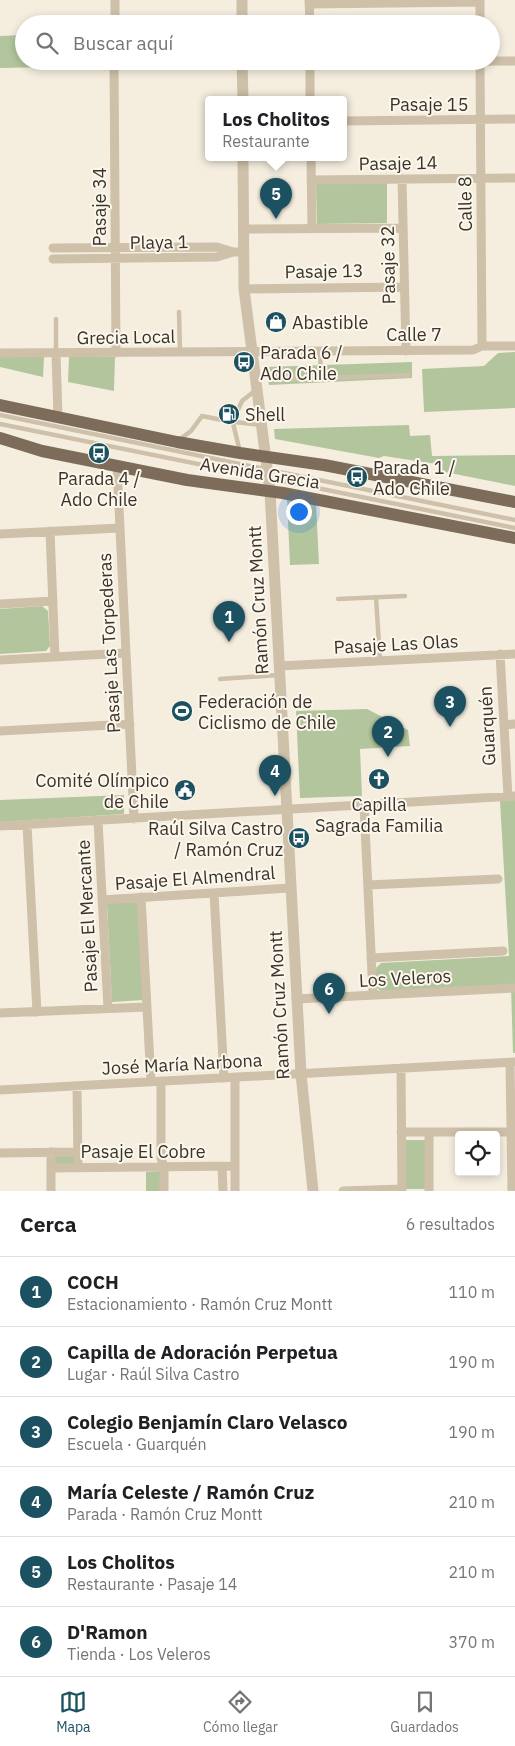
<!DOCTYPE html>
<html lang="es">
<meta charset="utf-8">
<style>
:root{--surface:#fff;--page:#f6f6f6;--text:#202124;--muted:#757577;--line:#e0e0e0;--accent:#1b5160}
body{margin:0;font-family:"IBM Plex Sans",sans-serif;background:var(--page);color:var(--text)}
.controls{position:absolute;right:15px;bottom:15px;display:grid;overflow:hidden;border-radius:5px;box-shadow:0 2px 8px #0003}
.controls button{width:45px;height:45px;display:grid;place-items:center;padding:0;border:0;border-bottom:1px solid var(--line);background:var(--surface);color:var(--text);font:25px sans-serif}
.you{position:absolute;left:298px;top:511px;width:18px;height:18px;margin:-12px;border:4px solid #fff;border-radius:50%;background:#1a73e8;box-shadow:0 0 0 8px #1a73e833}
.badge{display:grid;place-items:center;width:32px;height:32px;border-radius:50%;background:var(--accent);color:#fff;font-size:16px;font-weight:700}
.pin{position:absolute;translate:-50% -41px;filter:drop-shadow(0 1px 2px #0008)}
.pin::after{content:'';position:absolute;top:26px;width:18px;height:15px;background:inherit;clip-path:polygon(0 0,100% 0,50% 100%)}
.popup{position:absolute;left:205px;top:96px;width:142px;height:65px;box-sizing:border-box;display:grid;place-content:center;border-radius:5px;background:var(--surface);filter:drop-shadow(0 1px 4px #0005);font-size:16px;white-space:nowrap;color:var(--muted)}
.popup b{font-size:19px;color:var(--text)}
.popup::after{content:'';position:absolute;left:50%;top:100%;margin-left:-10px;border:10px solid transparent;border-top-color:var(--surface)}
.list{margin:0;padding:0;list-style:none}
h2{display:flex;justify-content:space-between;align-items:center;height:65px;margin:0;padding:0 20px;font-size:21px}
h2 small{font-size:16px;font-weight:400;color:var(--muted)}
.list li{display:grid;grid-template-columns:32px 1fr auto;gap:15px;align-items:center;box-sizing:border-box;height:70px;padding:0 20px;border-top:1px solid var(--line)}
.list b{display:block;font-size:19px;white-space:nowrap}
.list p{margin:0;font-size:16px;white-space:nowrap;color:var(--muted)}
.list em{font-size:16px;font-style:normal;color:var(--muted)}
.icon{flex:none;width:28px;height:28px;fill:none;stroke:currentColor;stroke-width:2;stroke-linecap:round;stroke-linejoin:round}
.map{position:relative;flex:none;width:515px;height:1191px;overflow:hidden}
.search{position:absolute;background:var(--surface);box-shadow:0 2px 8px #0003;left:15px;right:15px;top:15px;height:55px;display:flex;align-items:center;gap:12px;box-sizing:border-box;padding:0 18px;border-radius:28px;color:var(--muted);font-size:19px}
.sheet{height:485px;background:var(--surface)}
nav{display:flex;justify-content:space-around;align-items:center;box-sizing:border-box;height:70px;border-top:1px solid var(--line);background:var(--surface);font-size:14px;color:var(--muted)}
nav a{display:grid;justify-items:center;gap:2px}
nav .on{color:var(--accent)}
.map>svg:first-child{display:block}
</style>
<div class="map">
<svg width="515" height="1191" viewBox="0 0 515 1191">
<rect width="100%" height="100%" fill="#f5eedf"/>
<path fill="#b2c59d" d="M24,35V61H50V67L0,68V36Z
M387,183V223L317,224L316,184Z
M515,352V408L424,412L422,369L484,366L498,353Z
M0,356L44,357L43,377L0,367Z
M69,357H115L114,391L68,382Z
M412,362V378L269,385L266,367Z
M409,425L410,436L430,435L432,456L515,455V486L445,472L436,464L384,456L379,458L275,439L274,429Z
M287,499L316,504L319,564L290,565Z
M42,606L48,611L50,646L46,651L0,654V609Z
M367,709L408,730L410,746L360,749L362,796L300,798L296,711Z
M124,795V814L0,822V800Z
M515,800V1053H513L511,986L381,991L376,987L375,969L381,963L509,956L500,801Z
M138,901L143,1000L112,1002L107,903Z
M404,1140H425L426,1189H404Z
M74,1154V1164H54L53,1155Z
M161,1171V1191H146V1172Z"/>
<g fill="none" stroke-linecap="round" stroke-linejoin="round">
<path stroke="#cec0a9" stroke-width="4.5" d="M179,312L180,352
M56,319V352
M320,351L321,378
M273,380L409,375
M237,412L242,401L256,390
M0,415L515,520
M235,422L261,425
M233,423L240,452
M0,424L515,528
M179,440L191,431L202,416L222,420
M376,597L380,661
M338,599L405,596
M220,679L278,675"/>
<path stroke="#cec0a9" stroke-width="9" d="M309,0L310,24
M480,0V24
M309,4L480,2
M115,24V0
M114,61L116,353
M310,61V100
M480,61L482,346
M242,63L515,61
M344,121L515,119
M311,158L312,228
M402,179L406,351
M311,180L515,178
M243,229L403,228
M53,248L217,247L233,252H244
M53,259L217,257L233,252
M244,289L404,287
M0,353L473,350L482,346H515
M56,354L58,417
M117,466L134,819
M50,531L55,657
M0,534L120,528
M0,604L53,601
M500,654L508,797
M0,660L126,653
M279,666L515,654
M504,725L515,724
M0,731L130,724
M364,805L373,995
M98,821L108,1008
M27,825L37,1012
M0,826L515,796
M368,885L498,879
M214,893L224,1078
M141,897L151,1082
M102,900L290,888
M371,958L503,951
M296,999L515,988
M0,1013L147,1007
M510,1063L512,1191
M401,1068L402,1191
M235,1077V1191
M161,1081V1158L164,1167V1191
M77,1086L78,1167
M0,1090L515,1062
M401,1132H515
M429,1132V1191
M51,1152V1191
M0,1153L77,1152
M222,1166L223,1191
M51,1168L235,1166
M343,1191L402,1189"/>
<path stroke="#cec0a9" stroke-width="11" d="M242,0V24
M242,61L243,100
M243,158L244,289L270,491L301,1074L313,1191"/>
<path stroke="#7e6c5a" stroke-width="12" d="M0,405L177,442L240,453L324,465L515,502
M0,438L42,451L187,480L283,493L515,538"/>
</g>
<defs>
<g id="shop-disc" transform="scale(1.125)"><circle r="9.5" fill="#1b5160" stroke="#fbf7ec"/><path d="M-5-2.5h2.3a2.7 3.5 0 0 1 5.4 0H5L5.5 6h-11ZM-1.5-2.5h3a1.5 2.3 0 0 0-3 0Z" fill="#fff"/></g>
<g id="bus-disc" transform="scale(1.125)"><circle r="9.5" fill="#1b5160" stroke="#fbf7ec"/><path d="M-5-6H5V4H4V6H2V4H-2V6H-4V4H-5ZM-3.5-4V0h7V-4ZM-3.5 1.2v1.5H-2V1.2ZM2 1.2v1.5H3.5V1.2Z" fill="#fff"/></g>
<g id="fuel-disc" transform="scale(1.125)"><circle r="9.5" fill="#1b5160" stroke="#fbf7ec"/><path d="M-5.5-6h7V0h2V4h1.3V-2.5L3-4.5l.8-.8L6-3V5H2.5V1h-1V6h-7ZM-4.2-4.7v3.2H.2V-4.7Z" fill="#fff"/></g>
<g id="stadium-disc" transform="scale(1.125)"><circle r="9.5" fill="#1b5160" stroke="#fbf7ec"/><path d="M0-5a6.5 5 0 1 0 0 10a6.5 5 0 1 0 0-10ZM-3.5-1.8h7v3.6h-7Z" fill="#fff"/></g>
<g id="church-disc" transform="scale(1.125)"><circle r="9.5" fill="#1b5160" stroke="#fbf7ec"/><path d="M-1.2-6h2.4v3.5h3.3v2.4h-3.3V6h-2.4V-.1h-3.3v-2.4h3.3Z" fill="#fff"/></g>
<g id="civic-disc" transform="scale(1.125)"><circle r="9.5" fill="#1b5160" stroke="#fbf7ec"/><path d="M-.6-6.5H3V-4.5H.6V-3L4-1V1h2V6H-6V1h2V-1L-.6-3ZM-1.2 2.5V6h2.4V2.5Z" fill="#fff"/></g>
</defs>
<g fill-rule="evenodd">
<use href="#shop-disc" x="276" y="322"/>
<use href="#bus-disc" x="244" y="362"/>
<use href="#fuel-disc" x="229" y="414"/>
<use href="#bus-disc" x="99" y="453"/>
<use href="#bus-disc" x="357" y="477"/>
<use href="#stadium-disc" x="182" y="711"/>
<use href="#church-disc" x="379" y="779"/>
<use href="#civic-disc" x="185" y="790"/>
<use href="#bus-disc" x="299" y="838"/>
</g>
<g text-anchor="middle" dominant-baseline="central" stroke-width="4" stroke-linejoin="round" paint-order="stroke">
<g font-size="18" fill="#3b322a" stroke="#fbf7ec">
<text x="429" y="104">Pasaje 15</text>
<text transform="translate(398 163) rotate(-1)">Pasaje 14</text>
<text transform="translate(465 204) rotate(-91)">Calle 8</text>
<text transform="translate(99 207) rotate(-90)">Pasaje 34</text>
<text transform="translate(159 242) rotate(-1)">Playa 1</text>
<text transform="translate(388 265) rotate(-91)">Pasaje 32</text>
<text transform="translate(324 271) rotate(-1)">Pasaje 13</text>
<text x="414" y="334">Calle 7</text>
<text transform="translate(126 337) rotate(-1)">Grecia Local</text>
<text transform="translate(260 473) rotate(9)">Avenida Grecia</text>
<text transform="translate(258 600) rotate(-93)">Ramón Cruz Montt</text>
<text transform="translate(109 643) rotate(-93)">Pasaje Las Torpederas</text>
<text transform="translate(396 644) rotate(-3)">Pasaje Las Olas</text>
<text transform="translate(487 726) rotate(-93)">Guarquén</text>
<text transform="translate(195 878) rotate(-4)">Pasaje El Almendral</text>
<text transform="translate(87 916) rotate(-93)">Pasaje El Mercante</text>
<text transform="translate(405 978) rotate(-3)">Los Veleros</text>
<text transform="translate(279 1005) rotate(-93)">Ramón Cruz Montt</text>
<text transform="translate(182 1064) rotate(-3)">José María Narbona</text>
<text x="143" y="1151">Pasaje El Cobre</text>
</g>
<g font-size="18" fill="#3b322a" stroke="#fbf7ec" text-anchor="start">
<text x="292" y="322">Abastible</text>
<text x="260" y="352">Parada 6 /<tspan x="260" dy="21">Ado Chile</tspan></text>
<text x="245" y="414">Shell</text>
<text x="373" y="467">Parada 1 /<tspan x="373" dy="21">Ado Chile</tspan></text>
<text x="99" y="478" text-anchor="middle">Parada 4 /<tspan x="99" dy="21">Ado Chile</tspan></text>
<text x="198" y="701">Federación de<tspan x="198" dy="21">Ciclismo de Chile</tspan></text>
<text x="169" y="780" text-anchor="end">Comité Olímpico<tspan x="169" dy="21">de Chile</tspan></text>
<text x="379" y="804" text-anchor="middle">Capilla<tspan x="379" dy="21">Sagrada Familia</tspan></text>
<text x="283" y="828" text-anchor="end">Raúl Silva Castro<tspan x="283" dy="21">/ Ramón Cruz</tspan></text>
</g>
</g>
</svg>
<div class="controls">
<button><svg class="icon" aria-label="locate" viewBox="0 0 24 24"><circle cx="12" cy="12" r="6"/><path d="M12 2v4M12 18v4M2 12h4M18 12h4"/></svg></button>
</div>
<div class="you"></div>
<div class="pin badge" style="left:229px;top:642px">1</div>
<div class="pin badge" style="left:388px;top:757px">2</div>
<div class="pin badge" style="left:450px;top:727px">3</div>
<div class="pin badge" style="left:275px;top:796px">4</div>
<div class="pin badge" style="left:276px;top:219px">5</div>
<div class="popup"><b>Los Cholitos</b>Restaurante</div>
<div class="pin badge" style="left:329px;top:1014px">6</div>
<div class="search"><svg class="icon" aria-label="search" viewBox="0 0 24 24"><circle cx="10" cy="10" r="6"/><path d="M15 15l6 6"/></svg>Buscar aquí</div>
</div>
<section class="sheet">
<h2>Cerca<small>6 resultados</small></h2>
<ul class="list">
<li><span class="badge">1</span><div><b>COCH</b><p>Estacionamiento · Ramón Cruz Montt</p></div><em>110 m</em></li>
<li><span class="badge">2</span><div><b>Capilla de Adoración Perpetua</b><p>Lugar · Raúl Silva Castro</p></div><em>190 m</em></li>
<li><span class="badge">3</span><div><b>Colegio Benjamín Claro Velasco</b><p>Escuela · Guarquén</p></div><em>190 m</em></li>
<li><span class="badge">4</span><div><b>María Celeste / Ramón Cruz</b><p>Parada · Ramón Cruz Montt</p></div><em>210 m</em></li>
<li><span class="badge">5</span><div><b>Los Cholitos</b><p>Restaurante · Pasaje 14</p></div><em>210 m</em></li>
<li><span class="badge">6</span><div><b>D'Ramon</b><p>Tienda · Los Veleros</p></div><em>370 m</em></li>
</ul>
</section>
<nav>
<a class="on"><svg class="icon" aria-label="map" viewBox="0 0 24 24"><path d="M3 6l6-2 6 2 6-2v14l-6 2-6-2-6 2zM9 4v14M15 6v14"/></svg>Mapa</a>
<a><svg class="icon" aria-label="directions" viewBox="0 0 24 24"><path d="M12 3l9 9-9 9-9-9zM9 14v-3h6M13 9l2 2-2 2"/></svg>Cómo llegar</a>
<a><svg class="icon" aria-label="saved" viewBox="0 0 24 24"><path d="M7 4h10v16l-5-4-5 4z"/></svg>Guardados</a>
</nav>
